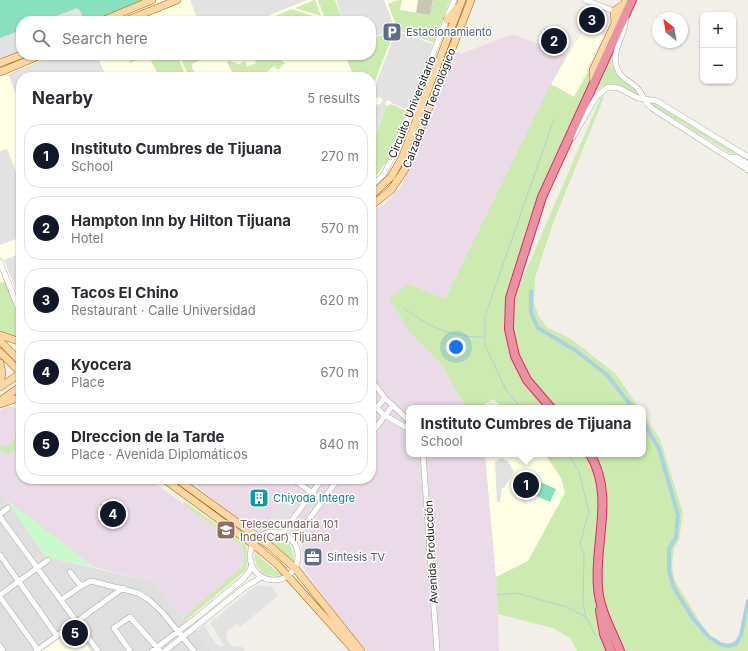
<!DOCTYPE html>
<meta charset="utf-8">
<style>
:root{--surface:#fff;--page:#f7f7f7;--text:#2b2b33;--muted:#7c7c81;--line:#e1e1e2;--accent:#111827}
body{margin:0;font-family:Inter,sans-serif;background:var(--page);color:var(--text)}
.controls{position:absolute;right:12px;top:12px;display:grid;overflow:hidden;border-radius:8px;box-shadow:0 1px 3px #0004}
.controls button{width:36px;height:36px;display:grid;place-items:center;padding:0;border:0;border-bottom:1px solid var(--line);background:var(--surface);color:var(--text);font:20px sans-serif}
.compass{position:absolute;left:652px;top:12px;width:36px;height:36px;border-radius:50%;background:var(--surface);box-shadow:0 1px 3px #0004;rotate:329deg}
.you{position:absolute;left:456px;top:347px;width:14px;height:14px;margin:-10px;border:3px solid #fff;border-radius:50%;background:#1a73e8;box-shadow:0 0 0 6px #1a73e833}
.badge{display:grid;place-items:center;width:26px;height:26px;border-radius:50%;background:var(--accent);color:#fff;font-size:13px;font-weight:700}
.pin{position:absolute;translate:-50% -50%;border:2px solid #fff;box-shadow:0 1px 4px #0006}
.popup{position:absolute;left:406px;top:405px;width:240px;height:52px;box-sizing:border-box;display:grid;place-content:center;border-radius:8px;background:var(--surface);filter:drop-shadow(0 1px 3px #0005);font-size:13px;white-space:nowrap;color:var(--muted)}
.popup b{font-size:15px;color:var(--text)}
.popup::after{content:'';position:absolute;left:50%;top:100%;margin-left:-8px;border:8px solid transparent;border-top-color:var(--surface)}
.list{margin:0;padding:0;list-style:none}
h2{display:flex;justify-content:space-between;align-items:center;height:52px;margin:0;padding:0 16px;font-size:17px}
h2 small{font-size:13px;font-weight:400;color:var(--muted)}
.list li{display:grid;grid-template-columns:26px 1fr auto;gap:12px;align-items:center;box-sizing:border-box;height:64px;margin:0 8px 8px;padding:0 8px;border:1px solid var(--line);border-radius:16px}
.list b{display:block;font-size:15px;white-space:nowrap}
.list p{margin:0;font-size:13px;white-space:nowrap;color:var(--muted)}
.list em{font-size:13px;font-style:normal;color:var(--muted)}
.icon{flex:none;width:22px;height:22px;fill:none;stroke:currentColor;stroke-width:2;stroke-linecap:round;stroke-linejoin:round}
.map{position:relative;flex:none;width:748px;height:651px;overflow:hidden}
.search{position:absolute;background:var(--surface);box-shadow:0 1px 3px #0004;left:16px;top:16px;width:360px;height:44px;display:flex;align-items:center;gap:10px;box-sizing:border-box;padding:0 14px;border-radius:16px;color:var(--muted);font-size:15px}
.panel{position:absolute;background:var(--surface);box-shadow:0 1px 3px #0004;left:16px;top:72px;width:360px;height:412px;border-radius:16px}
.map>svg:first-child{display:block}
</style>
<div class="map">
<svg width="748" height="651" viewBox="0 0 748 651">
<rect width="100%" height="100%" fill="#f2efe9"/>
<path fill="#e0dfdf" d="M0,492L46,557L154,582L185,621L197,631L212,651H0Z"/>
<path fill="#ebdbe8" d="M512,34L567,55L445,299L409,284L411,334L440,363L467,408H409V454H485L496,557L499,651H367L346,627L304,569L300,538L280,524L277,528L259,533L226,510L189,479H371V211L384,205L402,185L457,52L461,54Z
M7,406L17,408L21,413V479H149L243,547L244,565L183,618L154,582L94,567L5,499L0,492V411Z"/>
<path fill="#ffffe5" d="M149,0H459L399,157L388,177L371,194V77H21V370L17,373L0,357V60L21,55H371V21H97Z
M585,27L603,35L574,97L551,84Z
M485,454H545L561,478L565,493L528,561L496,577Z
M75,627L91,651H42Z"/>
<path fill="#c7c7b4" d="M418,0H433L430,15L416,13Z"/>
<path fill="#cdebb0" d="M315,0L321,16L295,8L314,0Z
M318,0H335L342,17L330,21L329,18L324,17Z
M398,0H402L400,10L430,15L433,0H450L434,43L398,30L388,4Z
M291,9L323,19L318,21H277L275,16Z
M395,30L373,86H371V77H354L345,55H371V39Z
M133,55H177L186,77H151L157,73L150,58L146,59L144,57L129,63Z
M197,55H210V57L193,63L192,67L197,77H189L182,61Z
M261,55H284L280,59L285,63L278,70L273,66L264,75L265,77H234L227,62L230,61L239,64L245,61L247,67L256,63L254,58Z
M611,57C614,80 628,79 639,95C616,87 615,74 593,95Z
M589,71H590L591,81L513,277L522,280L601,97H604L553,223L535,278L534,304L540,318L547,327L571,339L616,374L639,408H503L493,399L479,408H467L440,363L411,334L389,298L409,284L445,299L551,84L574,97Z
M653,101L737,154L730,153L652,105Z
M391,104L407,111L387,162L371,182V142H373L387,106Z
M5,281L21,322V339L0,332V283Z
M643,414L660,439L683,513L679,540L674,548L672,564L674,579L709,637L720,644L731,643L739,639L748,605V651H625L618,644L610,651H577L570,638L553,628L498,614L496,577L528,561L565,493L561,478L545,454H643Z
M21,431V446L16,452L14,450L10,454H4L2,450L0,451V445L6,447L14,441L15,435Z
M186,503L246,545L247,564L246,570L185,621L183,618L244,565L243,547L183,504Z
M271,537C287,536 296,548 293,564L265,539Z
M255,553L281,575C266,579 253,569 255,553Z"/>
<path fill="#c8facc" d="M5,499L94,567L46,557Z"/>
<path fill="#88e0be" d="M0,0H149L97,21H21V52L0,60Z
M524,475L556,489L550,502L518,488Z"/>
<path fill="#e2e2e2" d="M190,0H307L255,21H198Z
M336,0H384L395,29L371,38V21H344Z
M77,8L80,10L84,21H43Z
M21,30V52L0,60V38Z
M396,31L433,44L408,110L391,103L390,101H386L385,104L387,106L373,142H371V106L380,104L383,100L380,97L377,98L371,96Z
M55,55H97L106,77H21V106L8,74Z
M7,149L21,184V237L0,245V151Z
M21,253V304L4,260Z
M501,458L509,462L508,464H510L514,472L504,488H502L500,502H497L495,462Z
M295,488L297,490L296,494L300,497L277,528L272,529L267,524L285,501L288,502Z
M257,585L272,587L278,596L240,627L237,624L226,632L227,639L231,646L242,647L245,651H212L197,631L206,623L205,627L216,644L222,647L224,645L210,623Z"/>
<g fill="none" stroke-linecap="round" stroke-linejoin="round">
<path stroke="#aad3df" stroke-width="1" d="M404,308C427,326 454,338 484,337
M521,408L507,392L485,345V316L554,119
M567,454L578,469L589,511L580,544L584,554L583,603L586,617L595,635
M497,595L516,593L567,607L586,617"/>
<path stroke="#aad3df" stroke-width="4" d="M531,291V313L538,328L575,350L607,375L633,408
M643,422L659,449L678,515L676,537L669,549V571L674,588L692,617L709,637L720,644L728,646L736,644L741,635L748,601"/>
<g stroke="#a9a9a9" stroke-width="6">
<path id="minor" d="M585,0L614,11
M626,18C625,37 606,57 621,75C626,81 633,83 638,89C644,96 645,104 653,109L748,170
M573,137L596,97L608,87L619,88L638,98L657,101L748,157
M728,157H737L748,164
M371,187L384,174L393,156L454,0
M0,262L21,315
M371,380L385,398L409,421
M371,402L384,415L409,429
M371,414L385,398
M371,434L393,405
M423,454L437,651
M293,479L323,501
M0,514L8,508
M0,517L98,651
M250 556a24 24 0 1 1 48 0a24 24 0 1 1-48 0Z
M282,534L322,479
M293,542L338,479
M0,555L57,636
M70,572L81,586
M0,595L48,560
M0,597L38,650
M61,600L81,586L91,581L138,593L148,599L162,612L194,651
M0,646L3,651
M36,651L123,588
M130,651L114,628L130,617L160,651
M152,651L196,618L243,579L249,572L252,565
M165,651L245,587L262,577"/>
</g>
<g stroke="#a06b00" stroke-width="8">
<path id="major" d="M447,20L457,8
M102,21L152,0
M125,21L177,0
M615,23L614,11L623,5
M0,63L21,55
M0,72L41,55
M594,83L593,70L626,0
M410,114L422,102
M371,196L391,177L402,158L462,0
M371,206L391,190L405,169L471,0
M0,335L21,342
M0,341L21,362
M0,352L21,373
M0,363L2,373L0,384
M0,387L21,373
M0,401L21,386
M0,404L21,397
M164,479L254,545L277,564L355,651
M177,479L271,547L295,568L361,651"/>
</g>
<g stroke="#dc2a67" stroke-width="10">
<path id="highway" d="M551,408L527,380L515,356L509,329L510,298L542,197L632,0
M590,454C615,496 594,542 598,587C599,609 612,631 620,651
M600,610L604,634L611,651"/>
</g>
<use href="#minor" stroke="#fff" stroke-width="5"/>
<use href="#major" stroke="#fcd6a4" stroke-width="7"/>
<use href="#highway" stroke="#e892a2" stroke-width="8"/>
</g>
<defs>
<g id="parking-square" transform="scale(1)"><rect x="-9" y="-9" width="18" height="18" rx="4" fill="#5c6f8a" stroke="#fff"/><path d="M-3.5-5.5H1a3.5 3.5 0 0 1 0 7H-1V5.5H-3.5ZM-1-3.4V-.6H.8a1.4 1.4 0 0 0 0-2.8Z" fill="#fff"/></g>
<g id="building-square" transform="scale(1)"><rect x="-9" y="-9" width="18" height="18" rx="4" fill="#0f9aa8" stroke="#fff"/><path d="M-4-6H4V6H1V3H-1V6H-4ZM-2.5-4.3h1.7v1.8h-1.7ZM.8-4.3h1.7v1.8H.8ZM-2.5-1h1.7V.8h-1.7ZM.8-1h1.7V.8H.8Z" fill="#fff"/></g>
<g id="school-square" transform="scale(1)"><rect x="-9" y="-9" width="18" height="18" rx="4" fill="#8d6e63" stroke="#fff"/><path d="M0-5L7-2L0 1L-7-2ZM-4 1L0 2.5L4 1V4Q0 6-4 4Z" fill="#fff"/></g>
<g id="office-square" transform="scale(1)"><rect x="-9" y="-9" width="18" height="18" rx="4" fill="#5c6f8a" stroke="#fff"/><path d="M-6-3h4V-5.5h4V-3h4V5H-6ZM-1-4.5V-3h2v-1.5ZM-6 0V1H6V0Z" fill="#fff"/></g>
</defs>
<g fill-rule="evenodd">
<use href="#parking-square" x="392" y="32"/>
<use href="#building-square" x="259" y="498"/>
<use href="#school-square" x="226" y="530"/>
<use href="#office-square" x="313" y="557"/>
</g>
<g text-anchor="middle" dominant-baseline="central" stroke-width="3" stroke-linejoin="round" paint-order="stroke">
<g font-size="11" fill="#4e5e75" stroke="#fff" text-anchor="start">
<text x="406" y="32">Estacionamiento</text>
<text x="327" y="557">Síntesis TV</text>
</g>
<g font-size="11" fill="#222" stroke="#fff">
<text transform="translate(412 107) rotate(-68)">Circuito Universitario</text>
<text transform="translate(429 108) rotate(-69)">Calzada del Tecnológico</text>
<text transform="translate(431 552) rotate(-93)">Avenida Producción</text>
</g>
<g font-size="11" fill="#0d838f" stroke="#fff" text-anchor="start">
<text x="273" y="498">Chiyoda Integre</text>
</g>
<g font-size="11" fill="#785e54" stroke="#fff" text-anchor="start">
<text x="240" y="524">Telesecundaria 101<tspan x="240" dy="13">Inde(Car) Tijuana</tspan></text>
</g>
</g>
</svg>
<div class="controls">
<button>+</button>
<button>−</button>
</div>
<svg class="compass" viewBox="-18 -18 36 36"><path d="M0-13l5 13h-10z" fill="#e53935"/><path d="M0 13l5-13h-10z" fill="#7c7c81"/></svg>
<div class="you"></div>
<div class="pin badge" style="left:526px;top:485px">1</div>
<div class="popup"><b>Instituto Cumbres de Tijuana</b>School</div>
<div class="pin badge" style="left:554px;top:41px">2</div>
<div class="pin badge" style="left:592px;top:20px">3</div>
<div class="pin badge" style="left:113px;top:514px">4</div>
<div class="pin badge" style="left:75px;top:633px">5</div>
<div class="search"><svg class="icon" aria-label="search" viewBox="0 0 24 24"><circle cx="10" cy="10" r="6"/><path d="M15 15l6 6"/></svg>Search here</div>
<section class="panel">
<h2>Nearby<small>5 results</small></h2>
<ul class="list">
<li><span class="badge">1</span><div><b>Instituto Cumbres de Tijuana</b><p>School</p></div><em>270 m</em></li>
<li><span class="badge">2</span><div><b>Hampton Inn by Hilton Tijuana</b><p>Hotel</p></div><em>570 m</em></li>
<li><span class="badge">3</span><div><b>Tacos El Chino</b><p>Restaurant · Calle Universidad</p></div><em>620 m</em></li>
<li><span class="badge">4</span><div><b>Kyocera</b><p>Place</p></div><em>670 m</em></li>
<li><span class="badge">5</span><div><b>DIreccion de la Tarde</b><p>Place · Avenida Diplomáticos</p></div><em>840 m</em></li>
</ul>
</section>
</div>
